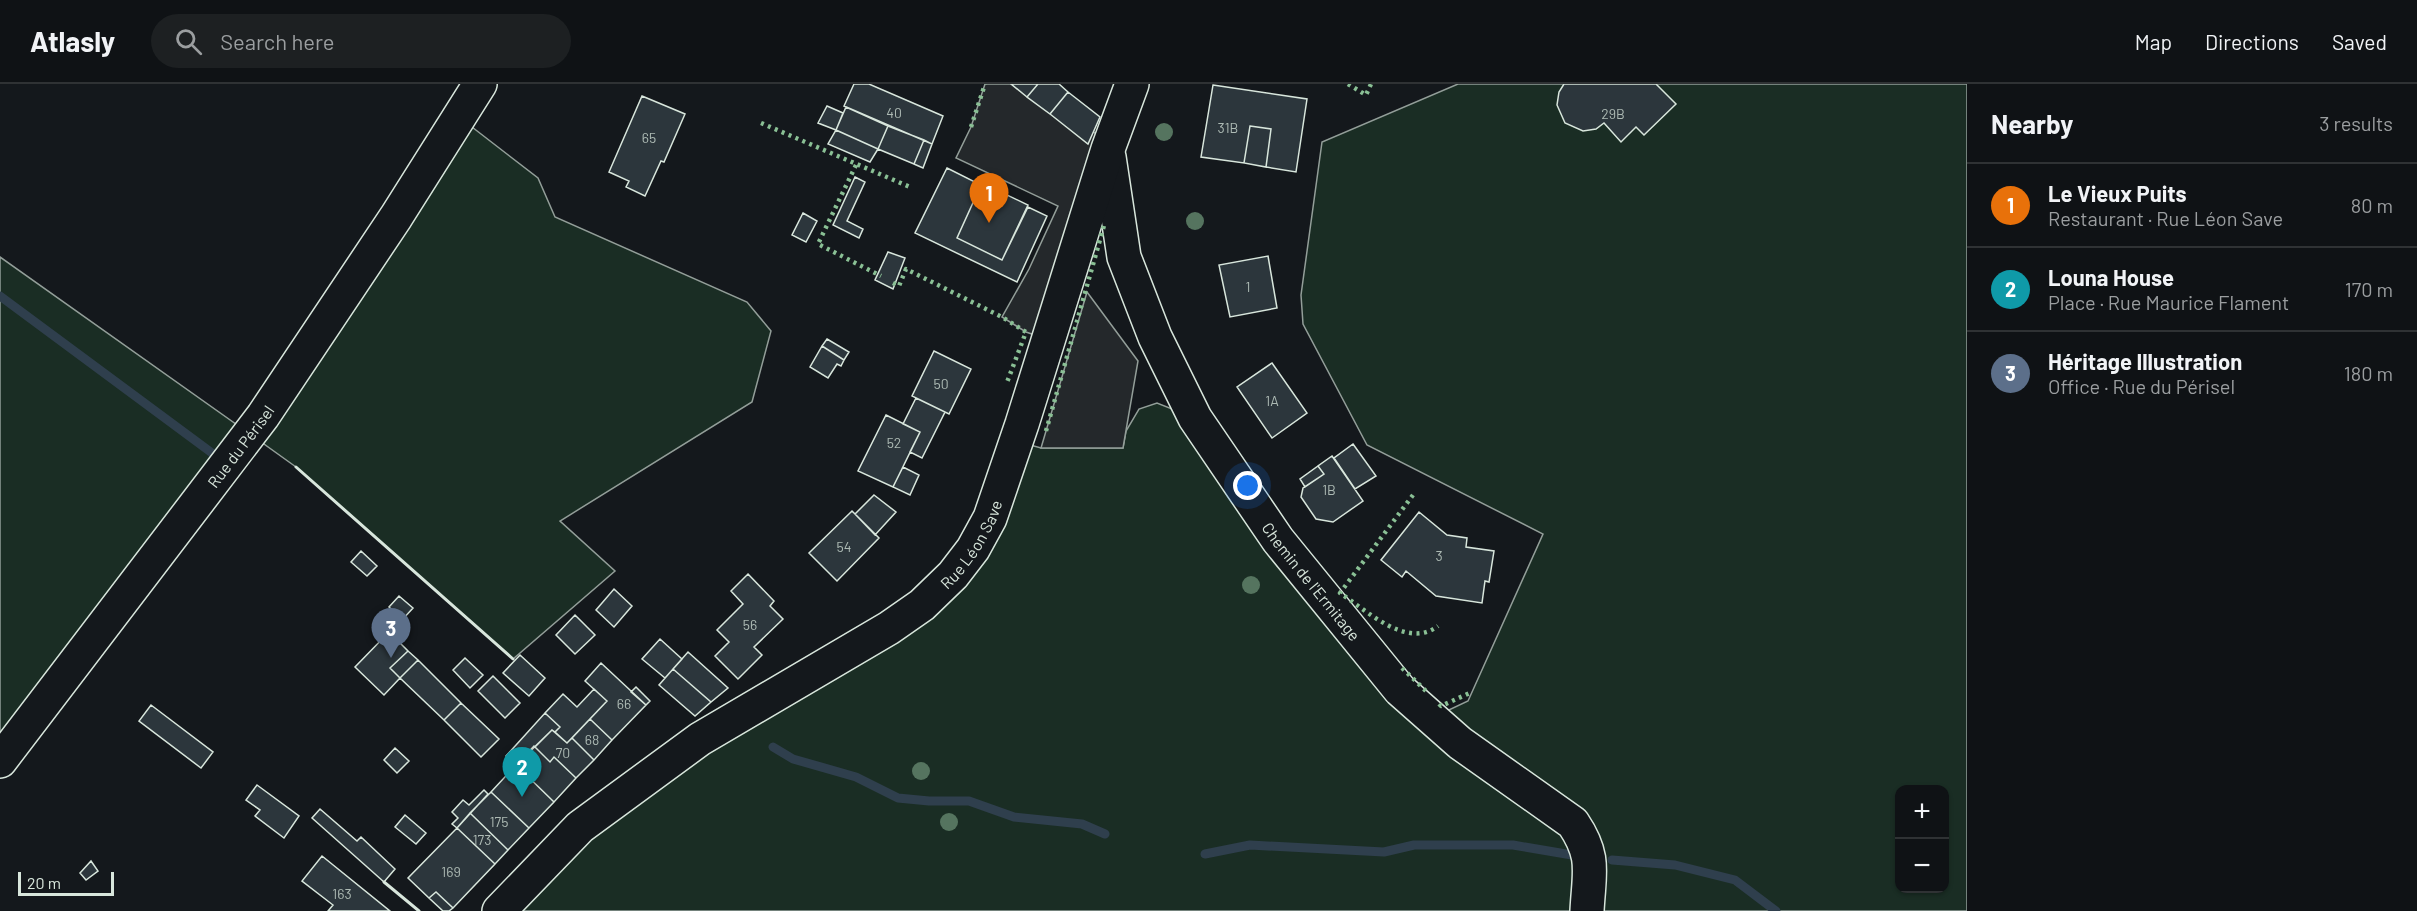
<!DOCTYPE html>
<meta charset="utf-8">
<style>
:root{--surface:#0f1215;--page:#1d2022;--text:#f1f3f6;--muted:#9b9ea0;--line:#2f3234;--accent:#b45309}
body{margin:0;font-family:Barlow,sans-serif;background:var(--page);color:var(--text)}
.controls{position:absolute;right:18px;bottom:18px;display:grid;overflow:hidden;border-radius:12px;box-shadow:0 2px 4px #0004}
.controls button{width:54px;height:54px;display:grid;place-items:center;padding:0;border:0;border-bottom:2px solid var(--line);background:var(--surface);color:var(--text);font:30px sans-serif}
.scale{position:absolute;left:18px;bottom:15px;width:96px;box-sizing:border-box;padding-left:6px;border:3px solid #d8e6dc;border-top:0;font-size:16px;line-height:21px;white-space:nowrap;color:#d8e6dc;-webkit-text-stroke:4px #14181c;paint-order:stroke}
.you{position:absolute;left:1248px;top:402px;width:21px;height:21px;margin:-15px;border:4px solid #fff;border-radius:50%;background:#1a73e8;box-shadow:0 0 0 9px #1a73e833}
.badge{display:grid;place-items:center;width:39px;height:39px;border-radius:50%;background:var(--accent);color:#fff;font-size:20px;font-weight:700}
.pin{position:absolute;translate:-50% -50px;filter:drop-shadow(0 2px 3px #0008)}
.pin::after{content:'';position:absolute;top:32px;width:21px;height:18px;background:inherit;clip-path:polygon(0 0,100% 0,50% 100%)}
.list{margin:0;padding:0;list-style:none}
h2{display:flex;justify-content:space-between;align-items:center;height:78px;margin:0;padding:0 24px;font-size:26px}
h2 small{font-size:20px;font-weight:400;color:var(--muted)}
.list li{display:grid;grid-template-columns:39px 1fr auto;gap:18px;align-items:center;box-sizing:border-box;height:84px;padding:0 24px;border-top:2px solid var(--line)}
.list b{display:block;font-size:22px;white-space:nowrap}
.list p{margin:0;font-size:20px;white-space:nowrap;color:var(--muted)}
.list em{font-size:20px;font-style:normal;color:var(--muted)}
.icon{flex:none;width:33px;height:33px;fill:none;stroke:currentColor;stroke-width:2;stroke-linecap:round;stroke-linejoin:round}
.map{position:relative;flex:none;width:1967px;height:827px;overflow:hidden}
header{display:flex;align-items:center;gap:36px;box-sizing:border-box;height:84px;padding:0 30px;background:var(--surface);border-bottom:2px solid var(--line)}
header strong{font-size:28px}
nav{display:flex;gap:33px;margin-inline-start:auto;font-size:21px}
.search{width:420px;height:54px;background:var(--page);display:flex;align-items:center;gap:15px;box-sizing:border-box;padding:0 21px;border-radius:33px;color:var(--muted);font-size:22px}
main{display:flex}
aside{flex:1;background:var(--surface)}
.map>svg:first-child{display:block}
</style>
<header>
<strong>Atlasly</strong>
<div class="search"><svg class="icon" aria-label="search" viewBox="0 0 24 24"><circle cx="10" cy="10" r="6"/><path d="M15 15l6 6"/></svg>Search here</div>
<nav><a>Map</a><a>Directions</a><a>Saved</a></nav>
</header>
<main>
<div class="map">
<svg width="1967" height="827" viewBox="0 0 1967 827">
<rect width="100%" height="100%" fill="#14181c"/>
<path fill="#1a2d24" stroke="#939e99" stroke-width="1.5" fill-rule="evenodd" d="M1458,0H1967V827H499L580,743L953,491L1016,357L1041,364H1123L1126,347L1139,325L1157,319L1195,334L1432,634L1468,617L1543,450L1367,361L1303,240L1301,211L1322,58ZM1900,706H1944V804H1900Z
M459,33L538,94L555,133L747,218L771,247L752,318L560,437L615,487L513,575L296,383L250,350L0,677V173L250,350Z"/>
<path fill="#24282b" stroke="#939e99" stroke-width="1.5" d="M985,0H1034L1095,49L1108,65L1049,256L1026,248L1002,233L1029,185L1058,122L956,74L971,43Z
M1087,208L1138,277L1123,364H1041Z"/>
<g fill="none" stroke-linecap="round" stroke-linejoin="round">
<path stroke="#2f3f4d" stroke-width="9" d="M0,212L212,369
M773,663L793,675L856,693L898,714L929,717H969L1014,733L1082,740L1105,750
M1205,770L1250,761L1384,768L1414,761H1513L1572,771
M1612,776L1675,781L1735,796L1776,827"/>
</g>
<path fill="#2c363c" stroke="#d8e6dc" stroke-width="1.5" d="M854,0H869L943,32L932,60L844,22Z
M1011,0H1038L1027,13Z
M1038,0H1059L1068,8L1050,30L1027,13Z
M1564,0H1656L1676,20L1644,51L1636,43L1621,58L1604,39L1596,45L1583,47L1565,39L1557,21L1559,8Z
M1213,1L1307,15L1296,88L1266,83L1271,45L1250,42L1244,79L1201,73Z
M1068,8L1100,33L1088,60L1050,30Z
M642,12L685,30L664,78L661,77L645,112L626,103L629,97L609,88Z
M827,22L843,29L836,46L818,39Z
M846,23L888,42L878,65L836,46Z
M888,42L924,56L914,80L878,65Z
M1250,42L1271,45L1266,83L1244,79Z
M836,46L878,65L870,78L828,60Z
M924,56L932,60L923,84L914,80Z
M947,84L981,101L957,154L1002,176L1028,123L1047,132L1017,198L915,149Z
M855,93L865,98L847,137L863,145L859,154L833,141Z
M982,99L1028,121L1002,176L957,154Z
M803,129L817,137L806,158L792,151Z
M888,168L905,174L893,205L875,196Z
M1268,172L1277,224L1230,233L1219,181Z
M827,255L849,268L844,276L822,262Z
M822,262L844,276L841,282L837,280L828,294L810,283Z
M934,267L971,285L949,330L912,312Z
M1272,279L1307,329L1272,354L1237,303Z
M916,314L945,328L922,374L910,368L920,348L903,340Z
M886,331L920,348L893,403L858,387Z
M1353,360L1376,392L1355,405L1334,374Z
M1332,372L1363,417L1333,438L1316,435L1301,413L1303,404L1324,390L1318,382Z
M1318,382L1324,390L1305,403L1300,395Z
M903,383L919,391L910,411L893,403Z
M874,411L896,428L875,451L855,430Z
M852,427L879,454L837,497L809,469Z
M1419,428L1447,451L1467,454L1466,463L1494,467L1489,498L1485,497L1482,519L1436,512L1406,487L1402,493L1381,476Z
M361,467L377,482L367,492L351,478Z
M748,490L774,517L770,522L783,535L754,563L762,571L738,595L715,572L729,558L717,546L743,520L731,507Z
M614,505L632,522L614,543L596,526Z
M399,512L413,524L402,536L389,523Z
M575,531L595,551L575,570L556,551Z
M389,548L408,567L390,584L400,594L384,611L355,583Z
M660,555L682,575L665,594L642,575Z
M408,567L418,576L400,594L390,584Z
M688,568L728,604L711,618L673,585Z
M520,571L545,594L529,612L503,589Z
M465,574L483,591L470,604L453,586Z
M418,576L461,619L444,636L400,594Z
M601,579L646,621L612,656L590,635L607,617L585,597Z
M673,585L711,618L695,632L659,601Z
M493,592L520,619L505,634L478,607Z
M636,603L650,617L646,621L631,608Z
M594,605L607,617L567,659L555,648L560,643L545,629L563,610L577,623Z
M461,619L499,655L481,673L444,636Z
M151,621L213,668L201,684L139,637Z
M545,629L560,643L555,648L552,646L516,681L506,672Z
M590,635L612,656L594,676L572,654Z
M552,646L567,659L572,654L594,676L576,694L554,673L550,678L535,663Z
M534,662L550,678L554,673L576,694L554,718L516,681Z
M395,664L409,677L397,689L384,676Z
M516,681L554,718L529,744L491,708Z
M257,701L299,732L284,754L255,732L260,726L246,716Z
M484,706L488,710L457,744L452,740L458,734L452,728L463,716L469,721Z
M491,708L529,744L508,766L470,729Z
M320,725L357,757L361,753L395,785L384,798L312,734Z
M470,729L508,766L495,780L457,744Z
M405,731L426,749L416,760L395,743Z
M457,744L495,780L453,824L436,808L429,814L408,794Z
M322,772L390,827H328L333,821L302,797Z
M91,777L98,787L86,796L80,789Z
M436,808L453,824L449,827H443L429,814Z"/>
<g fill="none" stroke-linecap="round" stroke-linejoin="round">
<g stroke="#d8e6dc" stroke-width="36">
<g id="minor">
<path id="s1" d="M1109,73L1124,173L1155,253L1195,334L1278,456L1400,606L1460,659L1573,739C1596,773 1589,788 1587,827"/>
<path id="s2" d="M0,677L263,332L396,133L480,0"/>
<path id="s3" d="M499,827L580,743L700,655L889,544L922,521L953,491L973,465L990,434L1022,340L1108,65L1132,0"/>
</g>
</g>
<use href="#minor" stroke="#14181c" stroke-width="33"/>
<path stroke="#8ac095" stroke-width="4.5" stroke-dasharray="3 4.5" stroke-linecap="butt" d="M1348,0L1366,11L1371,0
M761,39L910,103
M971,43L985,0
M856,81L818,160L881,192
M893,199L899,202L906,185L1002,233L1026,248L1006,301
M1046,347L1105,138
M1413,411L1340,509C1366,526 1407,566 1438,542
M1402,584L1426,607
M1439,620L1441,622L1472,608"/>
<path stroke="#d8e6dc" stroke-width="3" d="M296,383L513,575
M384,798L419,827"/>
</g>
<g fill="#55745f">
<circle cx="1164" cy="48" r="9"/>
<circle cx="1195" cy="137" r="9"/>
<circle cx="1251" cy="501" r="9"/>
<circle cx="921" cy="687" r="9"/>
<circle cx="949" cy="738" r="9"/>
</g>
<g text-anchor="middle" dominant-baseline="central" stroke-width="4.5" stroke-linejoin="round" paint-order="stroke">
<g font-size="14" fill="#adbab4">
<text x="894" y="28">40</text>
<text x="1613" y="29">29B</text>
<text x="1228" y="43">31B</text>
<text x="649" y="53">65</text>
<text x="1248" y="202">1</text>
<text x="941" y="299">50</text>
<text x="1272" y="316">1A</text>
<text x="894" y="358">52</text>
<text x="1329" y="405">1B</text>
<text x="844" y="462">54</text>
<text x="1439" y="471">3</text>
<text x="750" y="540">56</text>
<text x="624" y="619">66</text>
<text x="592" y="655">68</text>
<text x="563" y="668">70</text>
<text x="499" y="737">175</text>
<text x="482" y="755">173</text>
<text x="451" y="787">169</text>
<text x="342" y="809">163</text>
</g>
<g font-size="16" fill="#d8e6dc" stroke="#14181c">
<text stroke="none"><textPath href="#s2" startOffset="396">Rue du Périsel</textPath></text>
<text stroke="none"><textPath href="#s3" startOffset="604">Rue Léon Save</textPath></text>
<text stroke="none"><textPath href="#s1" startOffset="478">Chemin de l'Ermitage</textPath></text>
</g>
</g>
</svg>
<div class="controls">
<button>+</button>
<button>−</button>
</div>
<div class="scale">20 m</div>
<div class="you"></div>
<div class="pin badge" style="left:989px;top:139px;background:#e8710a">1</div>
<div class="pin badge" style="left:522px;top:713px;background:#0f9aa8">2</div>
<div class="pin badge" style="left:391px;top:574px;background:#5c6f8a">3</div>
</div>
<aside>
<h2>Nearby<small>3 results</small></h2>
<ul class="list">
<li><span class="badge" style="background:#e8710a">1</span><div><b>Le Vieux Puits</b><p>Restaurant · Rue Léon Save</p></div><em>80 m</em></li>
<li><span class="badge" style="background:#0f9aa8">2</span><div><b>Louna House</b><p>Place · Rue Maurice Flament</p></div><em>170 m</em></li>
<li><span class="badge" style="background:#5c6f8a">3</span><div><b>Héritage Illustration</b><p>Office · Rue du Périsel</p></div><em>180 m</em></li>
</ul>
</aside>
</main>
